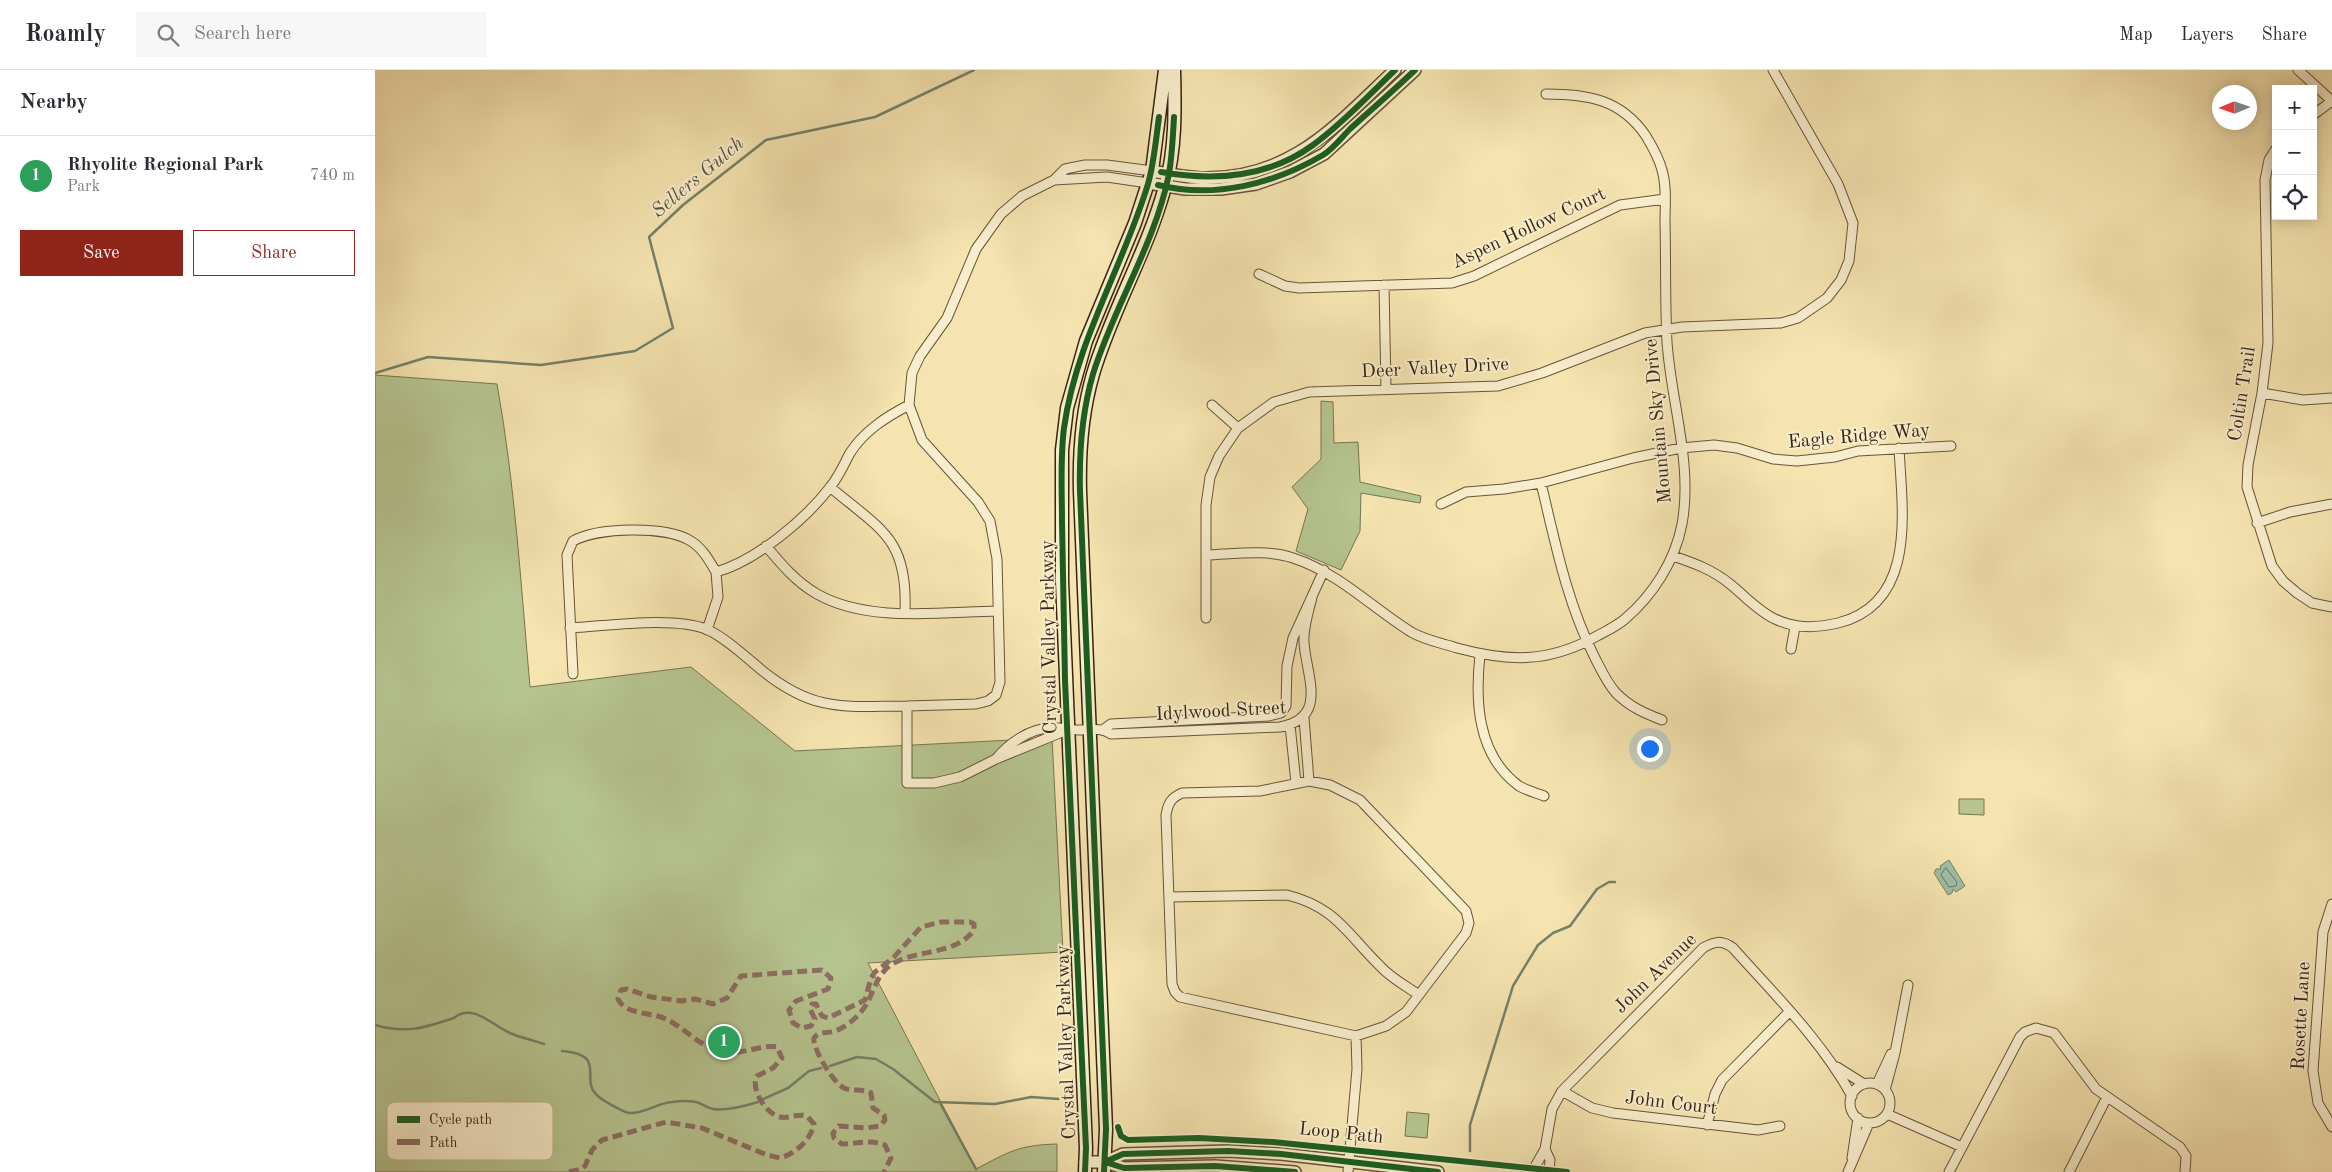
<!DOCTYPE html>
<meta charset="utf-8">
<style>
:root{--surface:#fff;--page:#f7f7f7;--text:#2b2b33;--muted:#7c7c81;--line:#e1e1e2;--accent:#8f2418}
body{margin:0;font-family:"Old Standard TT",serif;background:var(--page);color:var(--text)}
.controls{position:absolute;right:15px;top:15px;display:grid;overflow:hidden;border-radius:0px;box-shadow:0 2px 12px #0003}
.controls button{width:45px;height:45px;display:grid;place-items:center;padding:0;border:0;border-bottom:1px solid var(--line);background:var(--surface);color:var(--text);font:25px sans-serif}
.compass{position:absolute;left:1837px;top:15px;width:45px;height:45px;border-radius:50%;background:var(--surface);box-shadow:0 2px 12px #0003;rotate:268deg}
.you{position:absolute;left:1274px;top:678px;width:18px;height:18px;margin:-12px;border:4px solid #fff;border-radius:50%;background:#1a73e8;box-shadow:0 0 0 8px #1a73e833}
.badge{display:grid;place-items:center;width:32px;height:32px;border-radius:50%;background:var(--accent);color:#fff;font-size:16px;font-weight:700}
.pin{position:absolute;translate:-50% -50%;border:2px solid #fff;box-shadow:0 1px 5px #0006}
.list{margin:0;padding:0;list-style:none}
h2{display:flex;justify-content:space-between;align-items:center;height:65px;margin:0;padding:0 20px;font-size:21px}
h2 small{font-size:16px;font-weight:400;color:var(--muted)}
.list li{display:grid;grid-template-columns:32px 1fr auto;gap:15px;align-items:center;box-sizing:border-box;height:80px;padding:0 20px;border-top:1px solid var(--line)}
.list b{display:block;font-size:19px;white-space:nowrap}
.list p{margin:0;font-size:16px;white-space:nowrap;color:var(--muted)}
.list em{font-size:16px;font-style:normal;color:var(--muted)}
.actions{display:flex;gap:10px;padding:15px 20px}
.actions a{flex:1;padding:11px 0;border:1px solid var(--accent);border-radius:0px;text-align:center;font-size:18px;color:var(--accent)}
.actions .main{background:var(--accent);color:#fff}
.icon{flex:none;width:28px;height:28px;fill:none;stroke:currentColor;stroke-width:2;stroke-linecap:round;stroke-linejoin:round}
.map{position:relative;flex:none;width:1957px;height:1102px;overflow:hidden}
header{display:flex;align-items:center;gap:30px;box-sizing:border-box;height:70px;padding:0 25px;background:var(--surface);border-bottom:1px solid var(--line)}
header strong{font-size:24px}
nav{display:flex;gap:28px;margin-inline-start:auto;font-size:18px}
.search{width:350px;height:45px;background:var(--page);display:flex;align-items:center;gap:12px;box-sizing:border-box;padding:0 18px;border-radius:0px;color:var(--muted);font-size:19px}
main{display:flex}
aside{flex:1;background:var(--surface)}
.map>svg:first-child{display:block}
</style>
<header>
<strong>Roamly</strong>
<div class="search"><svg class="icon" aria-label="search" viewBox="0 0 24 24"><circle cx="10" cy="10" r="6"/><path d="M15 15l6 6"/></svg>Search here</div>
<nav><a>Map</a><a>Layers</a><a>Share</a></nav>
</header>
<main>
<aside>
<h2>Nearby<small></small></h2>
<ul class="list">
<li><span class="badge" style="background:#2e9e5b">1</span><div><b>Rhyolite Regional Park</b><p>Park</p></div><em>740 m</em></li>
</ul>
<div class="actions"><a class="main">Save</a><a>Share</a></div>
</aside>
<div class="map">
<svg width="1957" height="1102" viewBox="0 0 1957 1102">
<rect width="100%" height="100%" fill="#f5e4b0"/>
<filter id="stains"><feTurbulence type="fractalNoise" baseFrequency=".004" numOctaves="4"/><feColorMatrix values="0 0 0 0 .2 0 0 0 0 .09 0 0 0 0 .02 0 0 0 .5 -.17"/></filter>
<radialGradient id="worn" r=".72"><stop offset=".6" stop-color="#630" stop-opacity="0"/><stop offset="1" stop-color="#630" stop-opacity=".3"/></radialGradient>
<path fill="#b6c590" stroke="#787450" d="M0,305L122,314C140,414 146,516 155,617L316,597L420,681L677,668L688,882L493,893L601,1099C634,1082 643,1075 682,1074V1102H0Z
M946,331L958,332L959,373L983,372L985,412L1046,426L1045,433L986,423L985,461L966,500L921,481L933,439L917,417L946,389Z
M1584,729H1609V745L1584,744Z
M1032,1042L1054,1044L1052,1068L1030,1066Z"/>
<path fill="#9dbfa6" stroke="#75816a" d="M1574,790L1590,816L1581,822L1578,819L1577,823L1573,825L1559,803L1561,799H1566L1565,796Z"/>
<g fill="none" stroke-linecap="round" stroke-linejoin="round">
<path stroke="#6b725a" stroke-width="1" d="M1571,798L1582,812L1581,816L1574,817L1566,805Z"/>
<path stroke="#75816a" stroke-width="2.5" d="M0,303L53,287L166,295L260,281L298,258L274,167L308,135L391,70L500,47L599,0
M0,955C31,964 49,958 79,948C97,932 118,956 135,963C146,968 158,970 169,974
M187,981C235,985 202,1010 224,1027C229,1031 248,1042 254,1043C269,1044 282,1033 297,1032C305,1031 316,1030 324,1033C329,1035 332,1038 338,1039C350,1041 370,1036 383,1032
M455,996L482,987L501,989L518,999L560,1032L620,1034L656,1027L684,1029
M386,1030L413,1018L434,1001L446,998
M565,1033L601,1099
M1095,1081V1055L1138,916L1163,875L1178,863L1195,856L1222,819L1234,812H1240"/>
<g stroke="#685437" stroke-width="11">
<path id="minor" d="M1923,0L1957,31
M1938,45L1957,31
M1901,79L1894,90L1890,110L1893,273L1887,323L1873,395L1872,417L1897,496L1908,511L1922,523L1937,533L1957,537
M679,110L732,107L773,113
M884,204L910,216L924,218L1077,213L1099,206L1245,135L1290,129
M1009,215L1011,319
M1887,323L1928,330L1957,328
M534,335L547,370L603,432L615,451L622,489L625,612L621,625L613,631L601,634L532,636V713H559L585,707L621,689L692,660
M837,335L863,358
M1166,413C1180,472 1192,533 1220,588C1226,600 1232,613 1241,623C1255,637 1269,643 1287,650
M455,417C506,460 533,468 530,542
M1066,434L1091,422L1129,419L1166,413L1258,388L1306,378L1339,375L1362,378L1398,389L1422,391L1460,387L1483,381L1576,376
M1882,453L1915,442L1957,434
M391,476C406,494 421,512 442,524C493,553 566,542 623,541
M832,485C859,484 892,479 918,488C964,503 996,537 1036,562C1050,570 1066,573 1082,578C1134,592 1174,593 1222,566C1231,561 1242,556 1250,549C1278,525 1300,491 1307,454C1318,394 1296,332 1292,272C1290,233 1291,193 1290,153C1290,136 1292,116 1287,100C1284,88 1277,76 1271,66C1246,29 1212,24 1171,24
M1298,486C1319,493 1338,500 1355,514C1370,526 1383,541 1400,549C1421,559 1441,558 1463,553C1543,533 1527,440 1524,378
M831,548V435L835,407L844,386L863,358L899,332L934,322L1123,316L1167,303L1270,263L1307,257L1406,253L1423,248L1452,228L1466,210L1474,191L1478,153L1463,114L1398,0
M195,558C233,556 297,546 331,559C350,567 373,589 389,602C441,643 470,636 532,636
M332,560L343,527L341,502
M1416,579L1420,557
M1105,585C1100,631 1102,685 1144,716C1151,720 1161,723 1169,726
M198,604L192,485L198,471C223,457 290,456 314,470C327,477 334,490 341,502C381,491 431,449 456,416C464,406 469,394 475,383C489,361 511,347 534,335L537,303L545,286L572,248L601,179L626,144L647,126L679,110L690,99L710,95H732L777,101
M929,648L934,711
M915,655L921,713
M729,659L736,654L894,646L906,643L911,636L912,596L918,568L949,500
M621,689C633,674 655,658 676,658C685,657 694,660 703,660C715,660 726,657 736,664L905,657C954,648 931,606 929,572C928,557 934,541 937,527
M934,711L955,715L985,730L1091,841L1094,853L1091,863L1031,942L1011,956L981,966L805,927L800,922L797,914L791,745C793,733 796,728 807,723L885,721Z
M794,827L912,825C961,837 972,864 1006,897C1016,908 1031,916 1044,925
M1957,834L1948,862L1938,1001L1943,1033L1957,1057
M1462,997L1489,1014
M1475 1033a20 20 0 1 1 40 0a20 20 0 1 1-40 0Z
M1502,1014L1516,984
M1510,1020L1520,983L1533,915
M1187,1021L1217,1038L1238,1043L1383,1060L1405,1056
M1512,1044L1587,1077
M1332,1055L1340,1024L1347,1010L1415,941
M1170,1079L1177,1039L1187,1021L1328,878C1340,871 1347,870 1358,878C1400,925 1446,970 1477,1026
M1477,1088L1483,1048
M973,1102L982,999L981,966
M1157,1102L1170,1079L1175,1090L1174,1102
M1473,1102L1494,1053
M1574,1102L1645,967L1650,962L1661,958L1679,963L1721,1019L1805,1077L1811,1086L1810,1102
M1694,1102L1732,1027"/>
</g>
<g stroke="#685437" stroke-width="14">
<path id="tertiary" d="M777,101C793,104 809,107 826,108C916,110 960,56 1020,0
M773,113L810,119H846L881,114L915,102L949,84L1040,0
M710,1092H730L749,1098L840,1096L920,1102
M730,1092L748,1084L853,1081L906,1084L1063,1102"/>
</g>
<g stroke="#39240f" stroke-width="15">
<path id="secondary" d="M710,1102L711,1078L687,511V380L692,338L711,271L760,153L777,101L790,0
M729,1102L731,1059L705,421C704,382 707,342 718,304C737,240 772,182 790,117C801,80 800,38 799,0"/>
</g>
<use href="#minor" stroke="#f8edcc" stroke-width="9"/>
<use href="#tertiary" stroke="#f8edcc" stroke-width="11"/>
<use href="#secondary" stroke="#f8edcc" stroke-width="12"/>
<path stroke="#8d6e63" stroke-width="5" stroke-dasharray="10 5" stroke-linecap="butt" d="M194,1102L206,1099L210,1096L217,1080L227,1070L291,1052L327,1058L392,1085L405,1088C420,1084 436,1070 439,1054L432,1046C423,1043 414,1049 405,1047C391,1044 375,1019 382,1006L398,998L407,988L402,977C387,974 368,985 348,982C326,978 310,958 291,949C277,942 250,945 243,929L246,920L252,919L276,927L307,931L320,929L338,934L352,928L366,906L447,900L456,908L453,919L421,931L414,940L418,953L427,958L436,956L440,949L435,939L437,934H441L447,946L453,948L490,930L496,908L500,902L518,888L546,857L566,852H595L599,854V860C581,885 544,879 519,893C498,905 500,927 485,943C479,950 469,958 460,961C452,964 445,960 439,968C437,978 459,1014 469,1018C477,1022 487,1018 496,1023L498,1038L509,1045L510,1050L505,1056L491,1058L464,1056L458,1063L459,1068L467,1074C481,1074 496,1069 510,1075L516,1088L509,1102"/>
<g stroke="#f8edcc" stroke-width="9">
<path id="cycleway" d="M786,102C838,111 893,108 938,75C967,54 994,25 1020,0
M783,115C839,129 899,114 948,85C958,79 967,67 975,59C997,39 1019,20 1040,0
M743,1057L746,1066L753,1070L824,1068L898,1072L1192,1102
M730,1092L748,1084L853,1081L906,1084L1063,1102
M730,1092L749,1098L840,1096L920,1102
M710,1102L711,1078C704,922 696,766 690,610C689,557 688,505 687,452C687,421 685,389 689,358C701,271 748,197 773,114C779,93 781,69 784,47
M729,1102L731,1059L705,421C704,382 707,342 718,304C739,236 780,174 794,104C797,86 798,66 799,47"/>
</g>
<use href="#cycleway" stroke="#1b5e20" stroke-width="6"/>
</g>
<g text-anchor="middle" dominant-baseline="central" stroke-width="4" stroke-linejoin="round" paint-order="stroke">
<g font-size="19" fill="#39240f" stroke="#f8edcc">
<text transform="translate(1154 159) rotate(-25)">Aspen Hollow Court</text>
<text transform="translate(1060 299) rotate(-3)">Deer Valley Drive</text>
<text transform="translate(1868 324) rotate(-81)">Coltin Trail</text>
<text transform="translate(1284 351) rotate(-95)">Mountain Sky Drive</text>
<text transform="translate(1484 367) rotate(-5)">Eagle Ridge Way</text>
<text transform="translate(675 567) rotate(-91)">Crystal Valley Parkway</text>
<text transform="translate(846 642) rotate(-3)">Idylwood Street</text>
<text transform="translate(1281 904) rotate(-44)">John Avenue</text>
<text transform="translate(1927 946) rotate(-87)">Rosette Lane</text>
<text transform="translate(692 972) rotate(-92)">Crystal Valley Parkway</text>
<text transform="translate(1296 1034) rotate(7)">John Court</text>
<text transform="translate(966 1064) rotate(6)">Loop Path</text>
</g>
<g font-size="20" font-style="italic" fill="#57523c" stroke="#f8edcc">
<text transform="translate(323 108) rotate(-40)">Sellers Gulch</text>
</g>
</g>
<rect x="12" y="1032" width="166" height="58" rx="8" fill="#f8edcc" stroke="#bfb193" stroke-width="1"/>
<rect x="22" y="1046" width="23" height="7" fill="#1b5e20"/>
<rect x="22" y="1069" width="23" height="6" fill="#8d6e63"/>
<g font-size="14" fill="#39240f">
<text x="54" y="1054">Cycle path</text>
<text x="54" y="1077">Path</text>
</g>
<rect width="100%" height="100%" filter="url(#stains)"/>
<rect width="100%" height="100%" fill="url(#worn)"/>
</svg>
<div class="controls">
<button>+</button>
<button>−</button>
<button><svg class="icon" aria-label="locate" viewBox="0 0 24 24"><circle cx="12" cy="12" r="6"/><path d="M12 2v4M12 18v4M2 12h4M18 12h4"/></svg></button>
</div>
<svg class="compass" viewBox="-18 -18 36 36"><path d="M0-13l5 13h-10z" fill="#e53935"/><path d="M0 13l5-13h-10z" fill="#7c7c81"/></svg>
<div class="you"></div>
<div class="pin badge" style="left:349px;top:972px;background:#2e9e5b">1</div>
</div>
</main>
